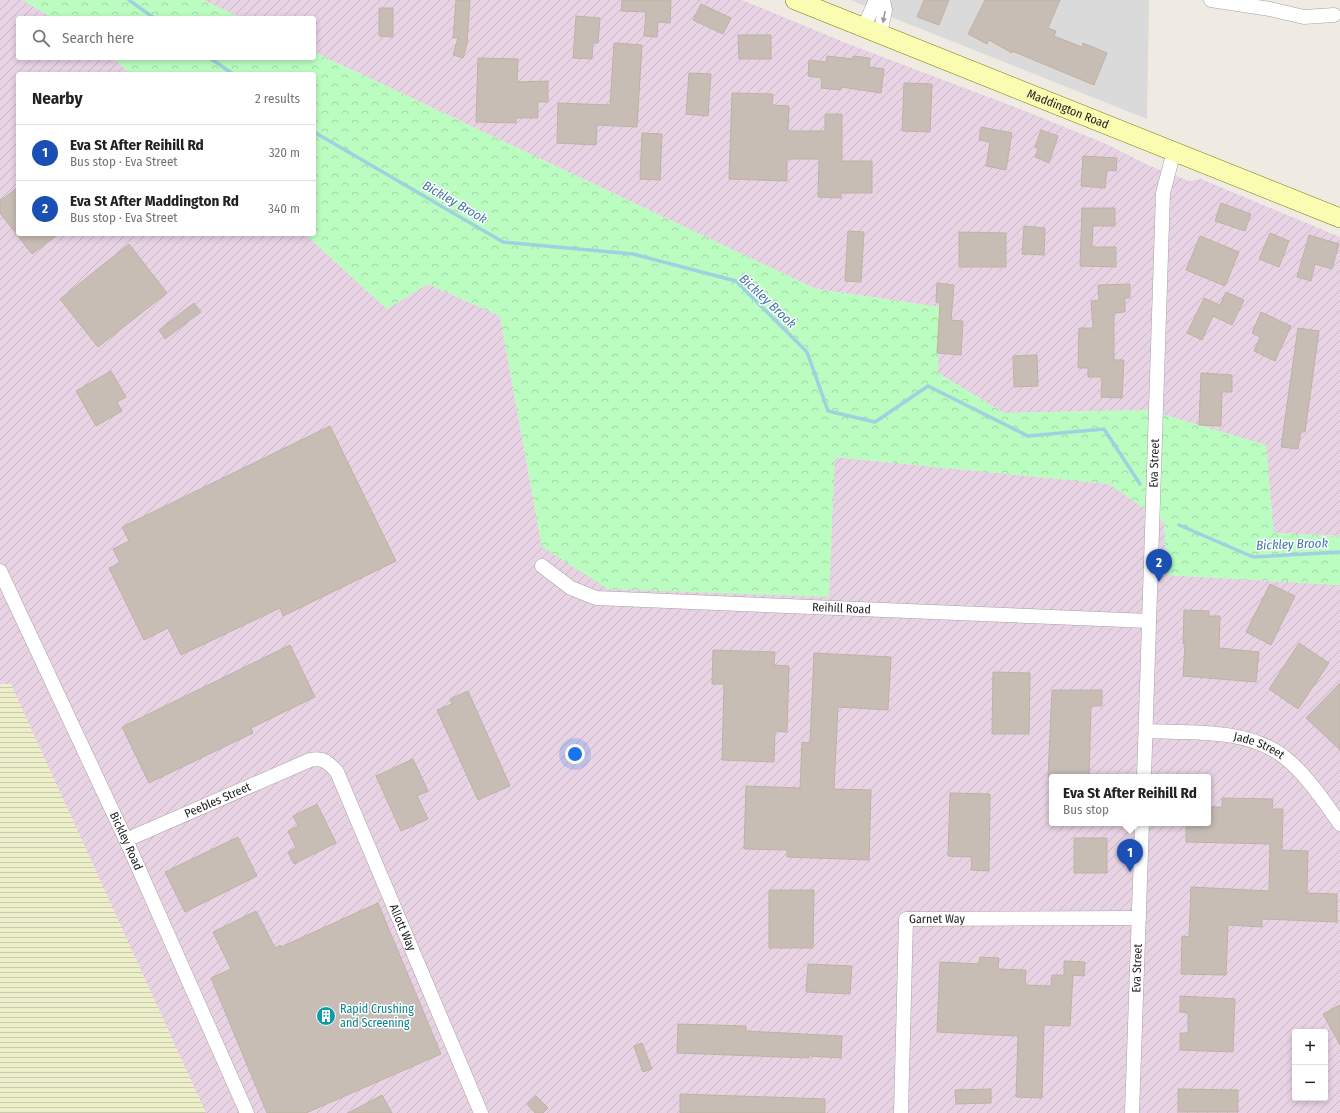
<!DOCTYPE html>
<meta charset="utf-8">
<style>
:root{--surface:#fff;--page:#f2f2f2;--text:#222;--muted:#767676;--line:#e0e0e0;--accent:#0f766e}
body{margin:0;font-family:"Fira Sans Condensed",sans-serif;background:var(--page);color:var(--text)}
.controls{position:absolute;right:12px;bottom:12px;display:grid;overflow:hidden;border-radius:4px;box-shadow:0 2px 6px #0003}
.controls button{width:36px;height:36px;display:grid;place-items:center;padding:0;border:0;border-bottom:1px solid var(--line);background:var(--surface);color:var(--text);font:20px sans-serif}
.you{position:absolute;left:575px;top:754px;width:14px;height:14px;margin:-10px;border:3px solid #fff;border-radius:50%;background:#1a73e8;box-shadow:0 0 0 6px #1a73e833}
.badge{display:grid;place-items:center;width:26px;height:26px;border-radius:50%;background:var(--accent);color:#fff;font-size:13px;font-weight:700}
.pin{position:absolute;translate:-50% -33px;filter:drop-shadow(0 1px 2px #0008)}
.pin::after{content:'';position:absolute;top:21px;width:14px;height:12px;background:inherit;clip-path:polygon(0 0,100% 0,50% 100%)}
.popup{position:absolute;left:1049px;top:774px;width:162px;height:52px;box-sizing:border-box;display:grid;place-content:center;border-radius:4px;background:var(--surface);filter:drop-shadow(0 1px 3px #0005);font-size:13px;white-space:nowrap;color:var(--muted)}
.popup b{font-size:15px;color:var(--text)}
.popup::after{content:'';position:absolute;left:50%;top:100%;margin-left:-8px;border:8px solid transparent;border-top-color:var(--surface)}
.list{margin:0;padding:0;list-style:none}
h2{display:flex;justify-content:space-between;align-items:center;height:52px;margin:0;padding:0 16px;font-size:17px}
h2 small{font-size:13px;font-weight:400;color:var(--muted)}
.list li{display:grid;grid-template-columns:26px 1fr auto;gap:12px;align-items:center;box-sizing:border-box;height:56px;padding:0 16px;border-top:1px solid var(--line)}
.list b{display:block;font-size:15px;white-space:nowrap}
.list p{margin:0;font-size:13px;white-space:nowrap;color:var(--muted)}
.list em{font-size:13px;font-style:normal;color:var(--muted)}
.icon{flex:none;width:22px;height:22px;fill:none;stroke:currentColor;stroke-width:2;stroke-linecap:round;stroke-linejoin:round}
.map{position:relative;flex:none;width:1340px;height:1113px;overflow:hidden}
.search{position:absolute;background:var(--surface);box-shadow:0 2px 6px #0003;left:16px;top:16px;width:300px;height:44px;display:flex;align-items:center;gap:10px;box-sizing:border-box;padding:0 14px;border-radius:4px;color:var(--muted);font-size:15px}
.panel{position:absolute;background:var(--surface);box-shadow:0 2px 6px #0003;left:16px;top:72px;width:300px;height:164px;border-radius:4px}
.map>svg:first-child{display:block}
</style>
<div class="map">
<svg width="1340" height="1113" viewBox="0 0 1340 1113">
<defs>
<pattern id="industrial-furrows" width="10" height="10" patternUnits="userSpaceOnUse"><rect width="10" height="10" fill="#e8d3e5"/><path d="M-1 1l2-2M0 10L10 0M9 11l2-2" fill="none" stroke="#c7b5c4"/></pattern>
<pattern id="farmland-rules" width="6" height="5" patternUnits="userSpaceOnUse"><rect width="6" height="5" fill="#edefcb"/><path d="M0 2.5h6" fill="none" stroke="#cbccae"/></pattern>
<pattern id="park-crowns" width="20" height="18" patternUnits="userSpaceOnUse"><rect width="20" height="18" fill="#bbfdc0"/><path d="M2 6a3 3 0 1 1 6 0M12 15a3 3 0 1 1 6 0" fill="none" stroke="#a0d8a5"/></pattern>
</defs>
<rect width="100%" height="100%" fill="#efebe2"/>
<path fill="#dbdada" d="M851,0H1149L1147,119L906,23Z"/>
<path fill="url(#industrial-furrows)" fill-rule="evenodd" d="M0,0H23L52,18H18V58H113L131,74H18V234H305L387,309L428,284L500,316L542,547L828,597L834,457L1109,484L1164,522L1168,575L1340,585V1113H0ZM1052,777H1208V823H1052ZM1295,1032H1325V1098H1295Z
M203,0H742L851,45L1025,111L1104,143L1150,166L1189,181L1201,179L1340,237V536L1274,533L1149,410L1004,413L937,373L940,307L816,289L314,52V18H241Z"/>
<path fill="url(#farmland-rules)" d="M0,684H11L206,1113H0Z"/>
<path fill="url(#park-crowns)" d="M23,0H203L241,18H52Z
M314,52L816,289L940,307L938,373L1004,413L1149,410L1266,445L1274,533L1340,536V585L1167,575L1164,522L1109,484L835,457L829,597L608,589L542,547L500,316L428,284L387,309L305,234H314V74H131L113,58H314Z"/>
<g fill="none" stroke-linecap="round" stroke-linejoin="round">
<path stroke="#9fd1e0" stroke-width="3.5" d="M129,0L154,18
M210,58L233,74
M314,132L503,242L633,254L736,281L807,352L828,411L875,422L928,386L1028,436L1104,429L1140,484
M1179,525L1253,557L1340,552"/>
</g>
<path fill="#c7bdb5" stroke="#c1b1a3" d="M456,0H470L467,44L463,58L453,55L458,38H453Z
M622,0H671L670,23L658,22L657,37L644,36L646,12L621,11Z
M924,0H949L939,25L917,17Z
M985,0H1060L1048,28L1056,31L1054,36L1082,47L1083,43L1107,53L1094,85L1012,51V53L989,40L987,44L968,34Z
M701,4L731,18L723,34L693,20Z
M379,8H393V37L379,36Z
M576,16L600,18L598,43H593L592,59L573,58Z
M738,35H771V59H739Z
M614,43L642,45L637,127L597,125L596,145L557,143L558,103L610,105Z
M827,56L853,59V56L870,58L869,67L884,69L881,93L841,87V90L821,88L822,78L808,76L809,60L826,62Z
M478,58L518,59L517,82L548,81V102H538V118H516V123L476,122Z
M689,73L711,74L708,116L686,114Z
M904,83L932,84L930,132L902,131Z
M732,93L773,94L772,105L789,106L788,131H825V114H842V161H872V193H841V198L818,197L819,159H787V181L729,179Z
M981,127L1012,133L1006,170L986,166L990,142L979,140Z
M1041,130L1058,136L1049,163L1035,157L1038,149L1035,147Z
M642,133L662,134L660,180L640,179Z
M1083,156L1117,158L1116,171L1107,170L1105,188L1081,186Z
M18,187V234H59L32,254L0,213V201Z
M1221,203L1251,214L1245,231L1215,221Z
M1082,208H1115V226H1093L1092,247H1116V267L1080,266Z
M1024,226L1045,228L1044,255L1022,254Z
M848,231L864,232L861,282L845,281Z
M959,232L1006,233V267H959Z
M1270,233L1289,241L1279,267L1259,259Z
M1309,235L1339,244L1332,269L1315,264L1311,281L1297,277Z
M1200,236L1239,252L1225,286L1186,270Z
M129,244L167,293L98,347L60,299Z
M937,283L954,285L951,320L963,321L961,355L937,353L940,303L936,302Z
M1130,284V298H1125V312L1114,313V360H1124L1122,398L1101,397L1102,377H1088V368H1078L1079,328H1093L1091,301L1099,300L1098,285Z
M1226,292L1244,300L1232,325L1213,316L1202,340L1187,333L1204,298L1220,305Z
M194,303L201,312L165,339L159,330Z
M1261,312L1291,326L1275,361L1254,351L1260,337L1252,333Z
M1298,328L1319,331L1305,432H1301L1298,449L1281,447Z
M1037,355L1038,386L1014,387L1013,356Z
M111,371L126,397L117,402L122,411L96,426L76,391Z
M1201,373L1232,375V392H1222L1221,426L1199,425Z
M330,426L396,561L283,616L280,608L181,655L168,628L144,640L109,568L120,563L113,549L129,541L122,527Z
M1270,584L1295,596L1271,645L1246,632Z
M1184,610L1209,611V616H1220L1219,648L1259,652L1256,682L1183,676L1185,644H1183Z
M1299,643L1329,663L1298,709L1269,689Z
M290,645L315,697L251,728L253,733L149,783L122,727Z
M713,650L775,652L774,665L789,666L787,732L775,731L774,762L722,760L724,684H712Z
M814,653L891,657L888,710L838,707L834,789L871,790L869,860L787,857V850L744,849L746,786L800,788L802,742L810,743Z
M993,672L1030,673L1029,734H992Z
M1340,683V750L1306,718Z
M1052,690H1102V706H1091L1089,777H1048Z
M468,691L510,786L478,800L437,710L452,704L450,699Z
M413,759L428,791L417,796L428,819L401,831L376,776Z
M950,793L990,794L989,871L971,870L972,857L948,856Z
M1222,798L1273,799L1272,809H1283L1282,850L1308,851L1307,893L1337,894V922L1262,919V927L1228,925L1226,975L1181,974L1182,936L1189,937L1191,887L1269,891L1270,844L1186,842V823H1208V807H1222Z
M317,804L336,843L294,864L288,852L296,848L288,831L298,826L293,816Z
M238,837L257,876L185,912L165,872Z
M1074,838H1107V873H1074Z
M769,890H814L813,948H769Z
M378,903L441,1054L306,1113H267L211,978L231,969L213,932L256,911L275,948L280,945L281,947Z
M980,957L999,958L998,969L1026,970L1025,985L1051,986L1052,975H1064V961L1085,962L1084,976L1073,975L1070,1026L1044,1025L1042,1098L1016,1097L1018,1036L937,1032L940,962L979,964Z
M808,964L852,966L850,994L806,992Z
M1180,996L1235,999L1233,1052L1180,1050V1033H1188V1013L1180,1012Z
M1340,1005V1045L1323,1014Z
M678,1024L746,1026V1031L842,1036L841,1058L809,1056V1058L677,1053Z
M642,1043L652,1069L643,1072L634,1046Z
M991,1089V1103L956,1104L955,1090Z
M1178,1089L1238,1090V1112H1178Z
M680,1094L825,1099V1113H680Z
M382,1095L392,1113H348Z
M536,1096L548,1108L543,1113H535L527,1104Z"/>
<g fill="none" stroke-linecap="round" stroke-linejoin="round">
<g stroke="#a4a4a4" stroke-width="15">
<g id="street">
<path d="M1211,0L1270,9L1304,17L1334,15"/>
<path d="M864,27L876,0"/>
<path d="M880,34L885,10L883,0"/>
<path id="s1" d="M542,566L571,588L596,598L1149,621"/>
<path id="s2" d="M0,571L126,840L247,1113"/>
<path id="s3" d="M1146,731C1190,733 1245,728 1283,756C1306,774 1324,801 1340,824"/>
<path id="s4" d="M1144,777L1163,193L1174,151"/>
<path id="s5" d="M126,840L310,760C323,757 328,762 337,772L481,1113"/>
<path id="s6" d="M901,1113L906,919L1139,918"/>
<path id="s7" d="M1132,1113L1142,823"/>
</g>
</g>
<g stroke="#6b7800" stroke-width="20">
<g id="secondary">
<path id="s8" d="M795,0L1340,218"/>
</g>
</g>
<use href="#street" stroke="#fff" stroke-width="14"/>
<use href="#secondary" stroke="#fafdb1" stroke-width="19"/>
</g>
<defs><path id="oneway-solid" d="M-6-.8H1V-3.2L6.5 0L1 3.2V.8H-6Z"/></defs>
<use fill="#999" href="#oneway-solid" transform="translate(884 17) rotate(101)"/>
<defs>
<g id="building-disc" transform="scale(1)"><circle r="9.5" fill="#0f9aa8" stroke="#fff"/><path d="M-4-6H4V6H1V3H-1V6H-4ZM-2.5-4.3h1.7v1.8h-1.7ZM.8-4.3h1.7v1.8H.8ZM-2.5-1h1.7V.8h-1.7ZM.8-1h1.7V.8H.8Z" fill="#fff"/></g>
</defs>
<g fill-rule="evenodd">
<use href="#building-disc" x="326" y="1016"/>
</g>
<g text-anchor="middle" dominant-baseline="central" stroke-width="3" stroke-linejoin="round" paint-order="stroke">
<g font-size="12" fill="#1d1d1d" stroke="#fff">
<text stroke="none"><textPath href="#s8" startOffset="294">Maddington Road</textPath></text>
<text stroke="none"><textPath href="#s4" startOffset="314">Eva Street</textPath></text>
<text stroke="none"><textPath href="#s1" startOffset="309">Reihill Road</textPath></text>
<text stroke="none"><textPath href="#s3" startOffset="115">Jade Street</textPath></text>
<text stroke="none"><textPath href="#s5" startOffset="100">Peebles Street</textPath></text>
<text stroke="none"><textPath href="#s2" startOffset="298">Bickley Road</textPath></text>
<text stroke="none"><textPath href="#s6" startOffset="225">Garnet Way</textPath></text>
<text stroke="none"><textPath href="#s5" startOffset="401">Allott Way</textPath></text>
<text stroke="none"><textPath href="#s7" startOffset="145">Eva Street</textPath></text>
</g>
<g font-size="12" fill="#0d838f" stroke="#fff" text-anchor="start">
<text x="340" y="1009">Rapid Crushing<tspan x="340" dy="14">and Screening</tspan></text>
</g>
<g font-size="13" font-style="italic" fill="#4176aa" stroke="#fff">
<text transform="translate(455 202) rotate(30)">Bickley Brook</text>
<text transform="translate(768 301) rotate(43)">Bickley Brook</text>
<text transform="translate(1292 544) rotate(-2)">Bickley Brook</text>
</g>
</g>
</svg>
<div class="controls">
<button>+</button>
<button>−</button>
</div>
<div class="you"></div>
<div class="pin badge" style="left:1130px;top:872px;background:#1a4fb4">1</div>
<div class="popup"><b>Eva St After Reihill Rd</b>Bus stop</div>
<div class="pin badge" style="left:1159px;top:582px;background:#1a4fb4">2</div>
<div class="search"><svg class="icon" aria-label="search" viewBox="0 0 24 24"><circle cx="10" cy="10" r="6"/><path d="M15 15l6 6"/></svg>Search here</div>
<section class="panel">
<h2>Nearby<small>2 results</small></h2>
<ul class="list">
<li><span class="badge" style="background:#1a4fb4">1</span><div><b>Eva St After Reihill Rd</b><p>Bus stop · Eva Street</p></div><em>320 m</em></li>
<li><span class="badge" style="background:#1a4fb4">2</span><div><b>Eva St After Maddington Rd</b><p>Bus stop · Eva Street</p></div><em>340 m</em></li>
</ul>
</section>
</div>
